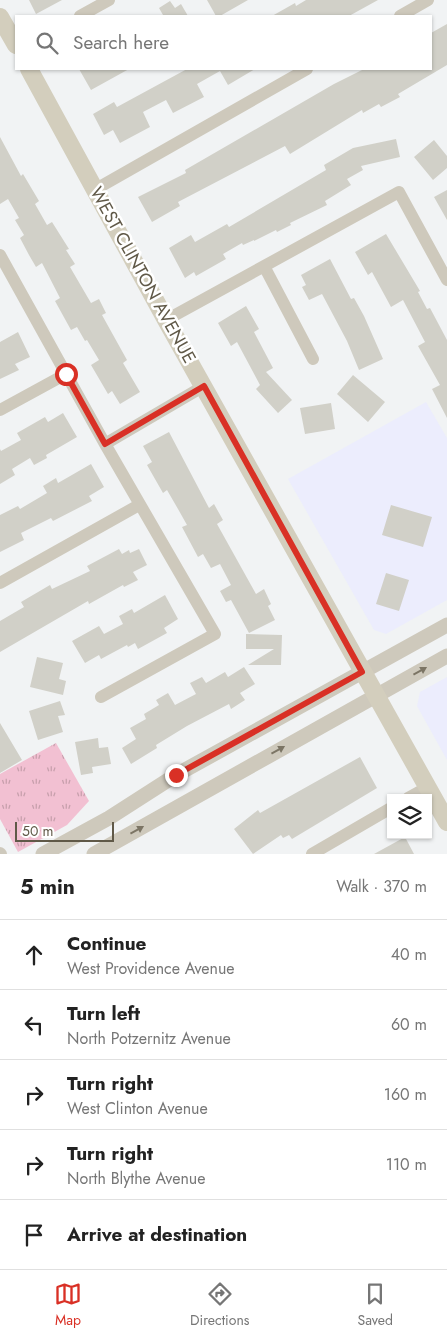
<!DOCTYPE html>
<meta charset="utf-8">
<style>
:root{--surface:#fff;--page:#f6f6f6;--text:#222;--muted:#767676;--line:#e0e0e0;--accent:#d93025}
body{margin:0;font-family:Jost,sans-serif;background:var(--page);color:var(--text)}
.controls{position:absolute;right:15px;bottom:15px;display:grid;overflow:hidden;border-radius:0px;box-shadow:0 1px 4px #0004}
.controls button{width:45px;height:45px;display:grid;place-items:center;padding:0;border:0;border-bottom:1px solid var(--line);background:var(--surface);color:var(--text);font:25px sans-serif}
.scale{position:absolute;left:15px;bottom:12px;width:99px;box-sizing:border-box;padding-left:5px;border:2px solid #605948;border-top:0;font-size:14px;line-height:18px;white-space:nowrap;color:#605948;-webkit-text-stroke:4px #fff;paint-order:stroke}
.stop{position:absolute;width:15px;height:15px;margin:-11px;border:4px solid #d93025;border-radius:50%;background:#fff}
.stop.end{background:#d93025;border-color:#fff;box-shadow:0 1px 5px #0008}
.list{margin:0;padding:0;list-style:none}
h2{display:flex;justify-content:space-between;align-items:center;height:65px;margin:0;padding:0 20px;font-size:21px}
h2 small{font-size:16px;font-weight:400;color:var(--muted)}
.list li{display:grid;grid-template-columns:32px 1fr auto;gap:15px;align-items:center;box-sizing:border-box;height:70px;padding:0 20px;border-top:1px solid var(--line)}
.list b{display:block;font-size:19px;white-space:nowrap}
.list p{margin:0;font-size:16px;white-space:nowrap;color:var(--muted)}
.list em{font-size:16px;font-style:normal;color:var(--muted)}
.icon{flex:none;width:28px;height:28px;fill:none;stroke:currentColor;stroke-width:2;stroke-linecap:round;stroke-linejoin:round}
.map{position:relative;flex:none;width:447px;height:854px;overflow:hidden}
.search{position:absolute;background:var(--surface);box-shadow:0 1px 4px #0004;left:15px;right:15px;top:15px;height:55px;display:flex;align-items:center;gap:12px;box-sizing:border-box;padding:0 18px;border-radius:0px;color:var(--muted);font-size:19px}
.sheet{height:415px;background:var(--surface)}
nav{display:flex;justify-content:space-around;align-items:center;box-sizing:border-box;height:70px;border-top:1px solid var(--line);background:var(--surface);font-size:14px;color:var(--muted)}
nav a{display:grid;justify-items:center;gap:2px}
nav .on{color:var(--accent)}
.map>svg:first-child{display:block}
</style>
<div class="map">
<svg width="447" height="854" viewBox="0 0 447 854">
<defs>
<pattern id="grass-tufts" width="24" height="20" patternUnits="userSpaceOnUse" patternTransform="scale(1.25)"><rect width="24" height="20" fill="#f2c0d2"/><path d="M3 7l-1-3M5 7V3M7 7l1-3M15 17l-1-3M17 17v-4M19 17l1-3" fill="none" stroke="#c79fac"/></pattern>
</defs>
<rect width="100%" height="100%" fill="#f1f3f4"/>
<path fill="#ecedfd" d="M426,402L447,438V600L386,634L374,630L288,479Z
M447,677V760L417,706L420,692Z"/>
<path fill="url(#grass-tufts)" d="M56,743L89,801L67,825L18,852L0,819V774Z"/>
<path fill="#d1d0c8" d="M29,0H62L36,14Z
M207,0H248L220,16H216Z
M306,0H378L349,16H272L295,3L296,6Z
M170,1L175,8L181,4L188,16H161L163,15L159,8Z
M447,24V65L398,94L400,97L381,107L379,104L363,113L362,110L290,154L285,146L178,202L180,206L152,222L138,197L186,173L185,170L334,84L364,69H431V33Z
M79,69H129L91,90Z
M187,69H255L228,85L220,71L197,84L204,97L173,113L166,100L143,112L150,127L120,143L113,130L104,135L93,114L114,102L117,107Z
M0,137L21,176L23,174L39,201L35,204L47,225L52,222L69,249L66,250L75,264L70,267L91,303L99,299L106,313L102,315L127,360L123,363L140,392L120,404L112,391L108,394L91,365L99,360L87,340L85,341L77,327L71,330L55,301L60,298L42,263L36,267L29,255L20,238L24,235L15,220L19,218L8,199L0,204Z
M396,139L400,157L361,166L363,170L347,179L351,185L325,201L327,205L290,223L291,225L277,232L276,230L254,241V240L243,245L242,243L223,254L226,259L196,276L194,272L185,278L169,248L191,235L195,242L227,224L229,227L326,170L324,165L353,148Z
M434,140L447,156V168L433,180L414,157Z
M447,190V220L434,197Z
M386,234L420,291L418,292L427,309L430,308L447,340V418L432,389L440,385L418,346L425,342L403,300L391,307L372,272L368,275L355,252Z
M330,259L351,299L354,298L364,316L383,359L359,370L347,341L322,294L309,300L302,287L306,285L301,275Z
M246,306L259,329L254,332L273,368L266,372L292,400L278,413L256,389L260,385L237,342L231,346L218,323Z
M18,332L30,357L15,364L19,370L0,379V342Z
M353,375L385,402L368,422L337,394Z
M331,403L335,429L305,434L300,408Z
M63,413L77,437L46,455L47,458L34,465L30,458L12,469L15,475L0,484V449L1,451L21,440L17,433L45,417L48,422Z
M169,432L209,508L214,504L223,520L217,524L256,594L264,589L271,604L268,606L275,620L249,633L231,600L226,602L220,591L231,585L220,564L211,568L203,554L198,557L182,527L187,525L178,509L167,490L163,493L147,465L152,462L143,446Z
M91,464L104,487L89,496L92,501L53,521L51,518L21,533L24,540L0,552V515L18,506L20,509L47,493L43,486L56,478L58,483Z
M391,505L432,517L423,547L382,535Z
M119,549L122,554L129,550L130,553L139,549L147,565L133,572L138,580L124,587L123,585L89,604L88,601L0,652V621L24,607L21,602L50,585L52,589L90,571L87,566Z
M386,573L409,580L399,611L376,604Z
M165,595L178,619L164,628L167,633L138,649L135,643L128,647L127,645L101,659L99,655L85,663L72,641L99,626L104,634L123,624L119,616L132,609L134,613Z
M246,634L282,635L281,665H248L274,649H246Z
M37,657L63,663L59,679L66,681L63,695L30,687Z
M244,667L255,684L240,693L245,700L231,709L229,704L187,726L156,745L157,748L131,764L122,748L136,739L130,728L146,719L144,714L159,705L156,700L168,693L175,705L196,694L190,683L202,677L206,683L225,672L228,677Z
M60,701L65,715L58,716L63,732L38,740L29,711Z
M0,723L22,760L0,773Z
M98,738L99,748L108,747L111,764L92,767L93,773L81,775L75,742Z
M360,757L377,788L292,839L289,835L283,838L281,835L253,854L234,829L258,810L260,813Z
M405,837L414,854H374Z"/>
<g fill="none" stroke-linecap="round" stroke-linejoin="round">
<path stroke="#cec9bc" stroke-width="12" d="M80,16L109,0
M400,16L428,0
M96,189L307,69
M0,255L105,444L215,634L101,697
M264,266L313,359
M166,320L399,192L447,280
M0,410L66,374
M105,444L204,386
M0,583L139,505
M408,798L428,787
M0,853L1,854
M312,854L391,808"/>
<path stroke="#cec9bc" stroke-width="15" d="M43,854L109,818L176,775L447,625
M94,854L447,656"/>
<path stroke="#d3cebd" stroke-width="18" d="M0,17L16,45
M29,69L166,320L447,822"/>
</g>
<defs><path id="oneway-solid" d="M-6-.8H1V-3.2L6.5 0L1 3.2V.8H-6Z" transform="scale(1.25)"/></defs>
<g fill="#7c7565">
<use href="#oneway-solid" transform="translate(420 671) rotate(-29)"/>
<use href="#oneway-solid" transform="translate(278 750) rotate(-29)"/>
<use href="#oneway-solid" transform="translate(137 830) rotate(-29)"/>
</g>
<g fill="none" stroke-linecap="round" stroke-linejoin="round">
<path stroke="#d93025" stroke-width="6" d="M66,374L105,444L204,386L362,672L176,775"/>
</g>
<g text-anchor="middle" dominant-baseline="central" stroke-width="5" stroke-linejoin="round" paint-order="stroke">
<g font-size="18" fill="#605948" stroke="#fff">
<text transform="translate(143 275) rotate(61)">WEST CLINTON AVENUE</text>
</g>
</g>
</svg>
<div class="controls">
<button><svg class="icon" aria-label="layers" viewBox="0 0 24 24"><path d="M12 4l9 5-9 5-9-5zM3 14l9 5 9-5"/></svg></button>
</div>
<div class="scale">50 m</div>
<div class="stop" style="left:66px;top:374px"></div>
<div class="stop end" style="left:176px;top:775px"></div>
<div class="search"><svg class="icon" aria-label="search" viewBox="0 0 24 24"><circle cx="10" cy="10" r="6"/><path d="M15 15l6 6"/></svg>Search here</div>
</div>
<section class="sheet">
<h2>5 min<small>Walk · 370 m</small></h2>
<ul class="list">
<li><svg class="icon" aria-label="ahead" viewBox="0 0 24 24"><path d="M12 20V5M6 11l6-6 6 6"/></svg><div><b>Continue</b><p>West Providence Avenue</p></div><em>40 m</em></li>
<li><svg class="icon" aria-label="left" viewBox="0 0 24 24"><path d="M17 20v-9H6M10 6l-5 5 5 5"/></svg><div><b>Turn left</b><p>North Potzernitz Avenue</p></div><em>60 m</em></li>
<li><svg class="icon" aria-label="right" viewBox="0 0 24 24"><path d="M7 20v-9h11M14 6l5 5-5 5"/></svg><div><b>Turn right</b><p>West Clinton Avenue</p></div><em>160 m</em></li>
<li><svg class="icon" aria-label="right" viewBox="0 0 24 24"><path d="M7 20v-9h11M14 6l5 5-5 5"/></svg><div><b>Turn right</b><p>North Blythe Avenue</p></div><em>110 m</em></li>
<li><svg class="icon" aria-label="arrive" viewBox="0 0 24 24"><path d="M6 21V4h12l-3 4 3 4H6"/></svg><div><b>Arrive at destination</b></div></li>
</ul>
</section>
<nav>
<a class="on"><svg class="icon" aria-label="map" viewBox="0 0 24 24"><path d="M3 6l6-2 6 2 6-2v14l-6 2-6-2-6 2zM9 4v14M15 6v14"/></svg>Map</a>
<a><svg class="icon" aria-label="directions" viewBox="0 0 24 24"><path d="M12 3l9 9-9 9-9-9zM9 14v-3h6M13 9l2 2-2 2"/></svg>Directions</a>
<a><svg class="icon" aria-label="saved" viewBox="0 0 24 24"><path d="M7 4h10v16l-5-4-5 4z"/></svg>Saved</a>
</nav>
